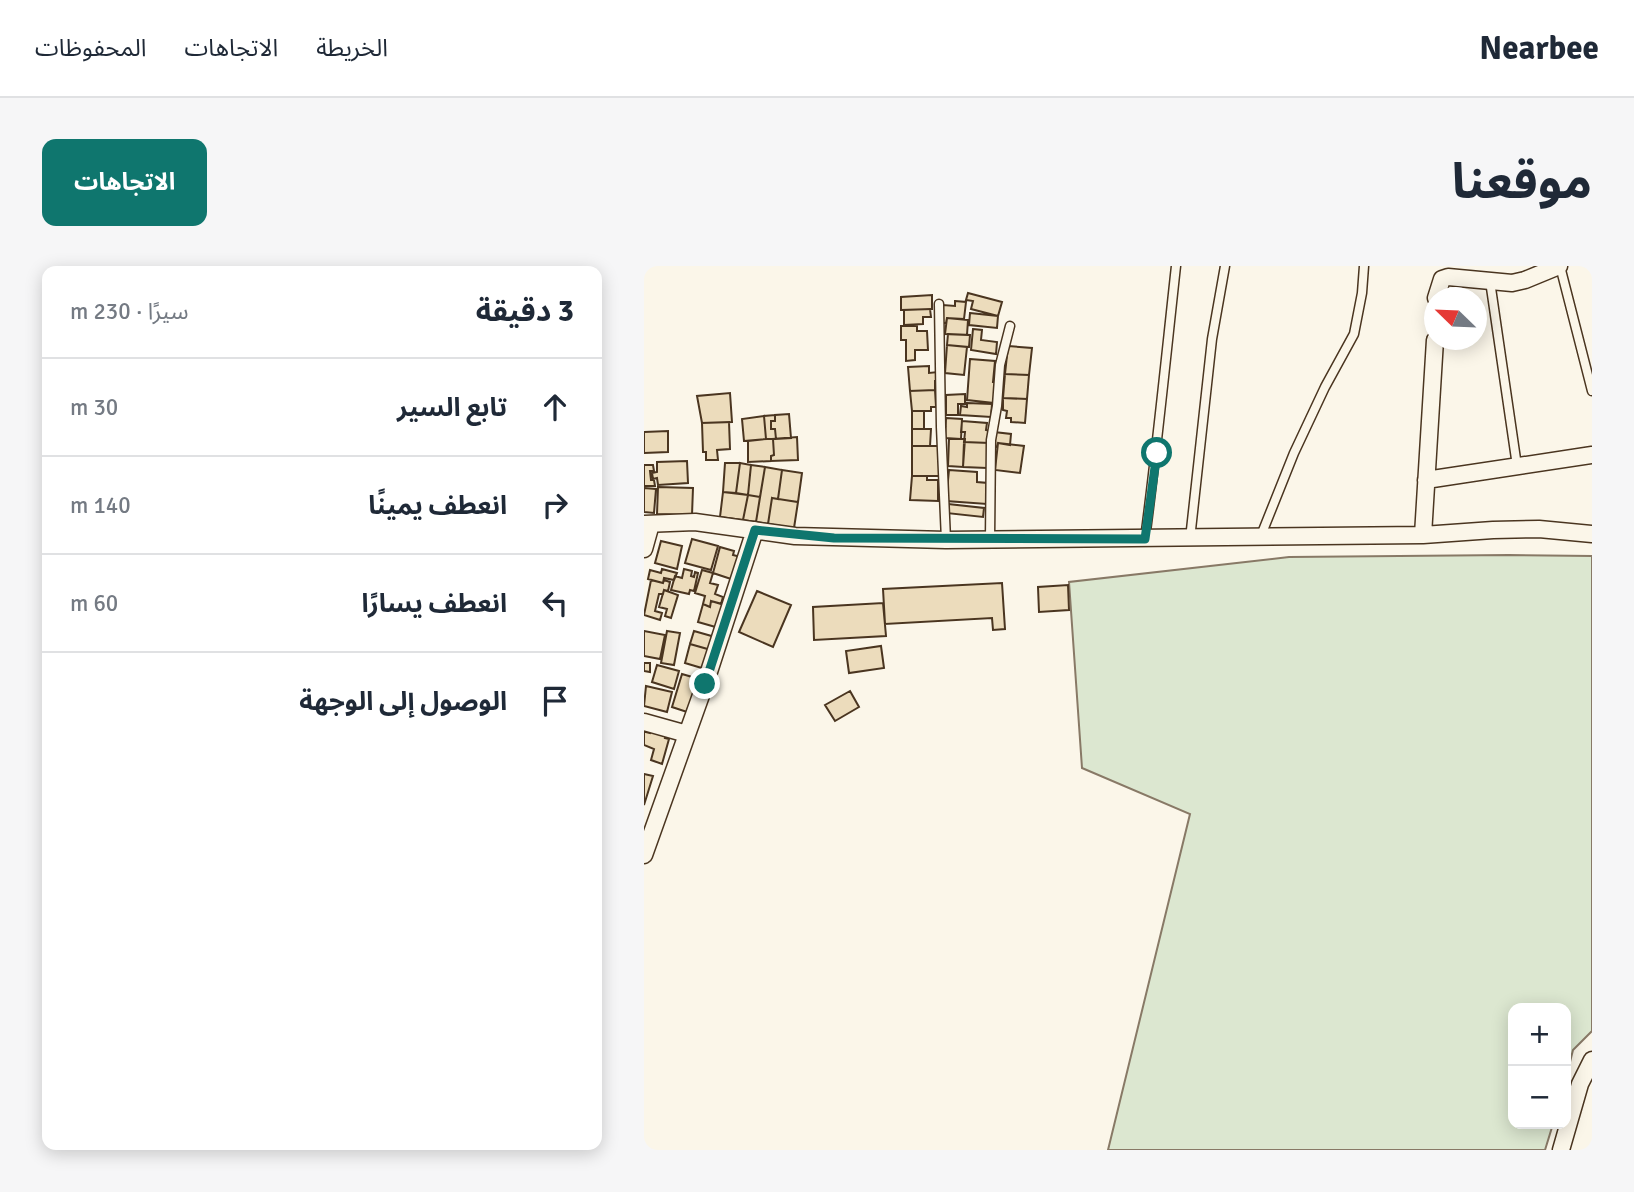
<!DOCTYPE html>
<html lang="ar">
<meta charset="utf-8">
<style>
:root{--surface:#fff;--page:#f6f6f7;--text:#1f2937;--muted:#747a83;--line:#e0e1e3;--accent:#0f766e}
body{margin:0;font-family:Signika,"Noto Sans Arabic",sans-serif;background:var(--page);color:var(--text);direction:rtl}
.controls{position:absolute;right:21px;bottom:21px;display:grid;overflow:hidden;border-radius:14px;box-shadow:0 4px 18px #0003}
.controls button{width:63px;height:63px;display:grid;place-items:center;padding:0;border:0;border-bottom:2px solid var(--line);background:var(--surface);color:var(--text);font:35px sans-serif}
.compass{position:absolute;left:780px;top:21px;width:63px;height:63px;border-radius:50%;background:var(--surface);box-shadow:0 4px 18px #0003;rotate:293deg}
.stop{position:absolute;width:21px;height:21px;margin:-16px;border:5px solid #0f766e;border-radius:50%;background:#fff}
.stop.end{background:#0f766e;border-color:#fff;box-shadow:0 2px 7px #0008}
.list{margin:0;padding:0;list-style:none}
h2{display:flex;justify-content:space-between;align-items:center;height:91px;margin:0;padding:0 28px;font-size:30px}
h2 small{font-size:23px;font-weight:400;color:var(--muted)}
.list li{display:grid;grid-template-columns:46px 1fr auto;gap:21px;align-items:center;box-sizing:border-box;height:98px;padding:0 28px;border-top:2px solid var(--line)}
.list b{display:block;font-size:26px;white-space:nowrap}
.list em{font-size:23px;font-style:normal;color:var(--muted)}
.icon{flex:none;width:38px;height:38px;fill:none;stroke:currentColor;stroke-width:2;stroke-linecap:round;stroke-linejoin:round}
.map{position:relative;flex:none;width:948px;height:884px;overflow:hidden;direction:ltr;border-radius:14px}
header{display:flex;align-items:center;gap:42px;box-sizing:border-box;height:98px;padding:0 35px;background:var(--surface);border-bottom:2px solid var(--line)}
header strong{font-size:33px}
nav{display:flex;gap:38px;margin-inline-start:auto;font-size:24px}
.intro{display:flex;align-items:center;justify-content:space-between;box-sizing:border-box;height:168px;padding:0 42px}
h1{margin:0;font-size:49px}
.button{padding:18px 32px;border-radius:14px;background:var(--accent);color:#fff;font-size:24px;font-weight:700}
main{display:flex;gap:42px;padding:0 42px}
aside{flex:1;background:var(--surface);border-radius:14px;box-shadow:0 4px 18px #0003}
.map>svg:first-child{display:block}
</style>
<header>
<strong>Nearbee</strong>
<nav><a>الخريطة</a><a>الاتجاهات</a><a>المحفوظات</a></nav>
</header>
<div class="intro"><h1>موقعنا</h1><a class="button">الاتجاهات</a></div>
<main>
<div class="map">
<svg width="948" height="884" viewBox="0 0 948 884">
<rect width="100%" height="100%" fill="#fbf6e9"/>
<path fill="#dce7d0" stroke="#887966" stroke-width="2" d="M865,289L948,290V765L929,784L922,812V742H869V858H909L901,884H464L546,548L438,502L425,316L645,291Z"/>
<path fill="#ecdcbc" stroke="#4a3520" stroke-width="2" d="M324,27L358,36L354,50L327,43L329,35L322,34Z
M288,29V43L257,44V31Z
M311,35L322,36L320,53L303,52L302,57H297L299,39L311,40Z
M286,43L287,51H279V58L260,59V44Z
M326,47L354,50L353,62L325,59Z
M303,52L324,54L323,69L301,68Z
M257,60H273V65H283L284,84H271V94L262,95V74H257Z
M329,63L338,64L337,74L353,76L352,88L327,84Z
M304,68L326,69L325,81L303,79Z
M303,79L323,81L320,109L301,107Z
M364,80L388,82L385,109L361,108Z
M326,93L351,95L349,116H352L350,137L323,134Z
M285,100V107L294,106V115H291V124L266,125L264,101Z
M361,108L385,109L383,133L359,132Z
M291,124L292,141H287V145H268L266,125Z
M86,127L88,156L58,157L53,130Z
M321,128V138H314V149H302V129Z
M359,132L383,133L381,157L367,156V152H362L363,145L359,144Z
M323,137L348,138L347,151L316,149L317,140L323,141Z
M268,145H280V163H268Z
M145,148L147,172L132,173L131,163H127V155H131V149Z
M131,149V155H127V163H131L132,173H122L120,150Z
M120,150L122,173L100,175L98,153Z
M302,152L318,153L317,173L301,172Z
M318,155L343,157L342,164L346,165L345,177L320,176L321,166H317Z
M85,156L86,183L73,184L74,194H62V186H59L58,157Z
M268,163H287L286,180H268Z
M24,165V186L0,187V166Z
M350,166L367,168L366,179L354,177L353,181L348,180Z
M153,171L154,194L127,195V190L130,189L129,173Z
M122,173H129L130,189L127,190V195L104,196V175Z
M305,173H321L319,201L304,200Z
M320,176L345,177L343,202L319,201Z
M354,177L380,180L376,207L351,204Z
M268,180H295V210H268Z
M43,195L44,217L14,219L13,212L9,213L8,207L13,206V196Z
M81,197H96L92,227L79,226Z
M96,197L107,199L104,229L92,227Z
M0,199H9L10,205H6L7,214H10L11,220H0Z
M107,199L121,201L116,231L104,229Z
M121,201L138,204L134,233L128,232L124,258L112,256Z
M138,204L158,207L154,236L134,233Z
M305,204L333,206V216L344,217L343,238L302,235Z
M268,210H283V214H294V235L266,234Z
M14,221L49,222L48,249L13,248Z
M0,222L12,223L10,247L0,246Z
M79,226L104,229L99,254L76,251Z
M104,229L116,231L112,256L99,254Z
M128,232L154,236L150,262L124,258Z
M304,238L340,242L339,251L302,247Z
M48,273L74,280L67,304L41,297Z
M17,275L38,280L33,303L11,297Z
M76,281L90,285L89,289L97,291L90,314L69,307Z
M18,303L33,307L30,314L20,312L19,317L4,313L6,304L17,307Z
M40,303L48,305L47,310L50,311L51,306L54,307L50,325L46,324L45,328L27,324L31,310L38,312Z
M58,304L69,307L66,317L74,319L71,328L79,331L77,338L67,335L66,341L59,338L61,330L51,327Z
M7,314L19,317L20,314L26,316L24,325L20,324L19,328H15L11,345L18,347L16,354L0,349Z
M358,317L361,363L349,364L348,352L241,358L239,323Z
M424,319L425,344L395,346L394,321Z
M20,324L34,329L27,352L21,350L23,343L15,341Z
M113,325L147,339L129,381L95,366Z
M67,335L82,339L75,362L54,356L59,338L66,341Z
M239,337L242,370L170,374L169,341Z
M0,365L21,369L16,393L0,390Z
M23,365L36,367L30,399L17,397Z
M50,365L71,371L67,384L46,378Z
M46,378L67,384L61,403L41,397Z
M237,380L240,402L205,407L202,385Z
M0,397H6V406L0,405Z
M13,399L35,405L30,423L8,416Z
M38,408L55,413L46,443L44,442L43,446L28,441Z
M2,420L28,426L23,446L0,440Z
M206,425L215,441L191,455L181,439Z
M0,459L4,460L2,466L6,467L7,464L23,466L21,472L25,473L18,498L7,494L10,483L0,479Z
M0,508L9,510L0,539Z"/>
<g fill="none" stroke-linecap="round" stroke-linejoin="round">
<g stroke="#4a3520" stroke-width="11">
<path id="service" d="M916,0L948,125
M846,15L873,200
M295,38L297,161L302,274
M616,272L650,187L681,121L710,68L718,27L720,0
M501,273C513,182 522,91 532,0
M546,273L568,73L581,0
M346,274L347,174L353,140L356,99L366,60"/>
</g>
<g stroke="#4a3520" stroke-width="19">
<path id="minor" d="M792,32L798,13L804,11L868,17L881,14L915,0
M782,214L948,189
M0,258L51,256L151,270L302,274L779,269L849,264L895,263L948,268
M779,269L791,74
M0,283L7,258
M0,456L43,468
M0,589L61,418L111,264
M917,884L936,818L948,794"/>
</g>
<use href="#service" stroke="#fbf6e9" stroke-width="8"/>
<use href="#minor" stroke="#fbf6e9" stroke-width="16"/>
</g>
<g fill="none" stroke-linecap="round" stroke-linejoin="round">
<path stroke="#0f766e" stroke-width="9" d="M61,418L111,264L190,272L501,273L513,187"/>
</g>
</svg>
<div class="controls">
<button>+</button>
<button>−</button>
</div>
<svg class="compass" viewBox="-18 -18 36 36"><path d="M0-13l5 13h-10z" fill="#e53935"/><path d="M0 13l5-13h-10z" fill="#747a83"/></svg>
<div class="stop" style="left:513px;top:187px"></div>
<div class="stop end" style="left:61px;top:418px"></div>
</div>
<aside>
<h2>3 دقيقة<small>سيرًا · 230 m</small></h2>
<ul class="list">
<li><svg class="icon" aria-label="ahead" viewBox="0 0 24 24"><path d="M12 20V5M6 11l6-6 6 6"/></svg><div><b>تابع السير</b></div><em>30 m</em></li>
<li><svg class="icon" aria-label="right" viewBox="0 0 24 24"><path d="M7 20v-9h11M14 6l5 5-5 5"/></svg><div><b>انعطف يمينًا</b></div><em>140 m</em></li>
<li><svg class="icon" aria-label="left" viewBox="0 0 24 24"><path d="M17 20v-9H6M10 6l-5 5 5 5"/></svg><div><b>انعطف يسارًا</b></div><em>60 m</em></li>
<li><svg class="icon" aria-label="arrive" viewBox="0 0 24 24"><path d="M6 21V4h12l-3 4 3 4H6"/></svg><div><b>الوصول إلى الوجهة</b></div></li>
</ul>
</aside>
</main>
